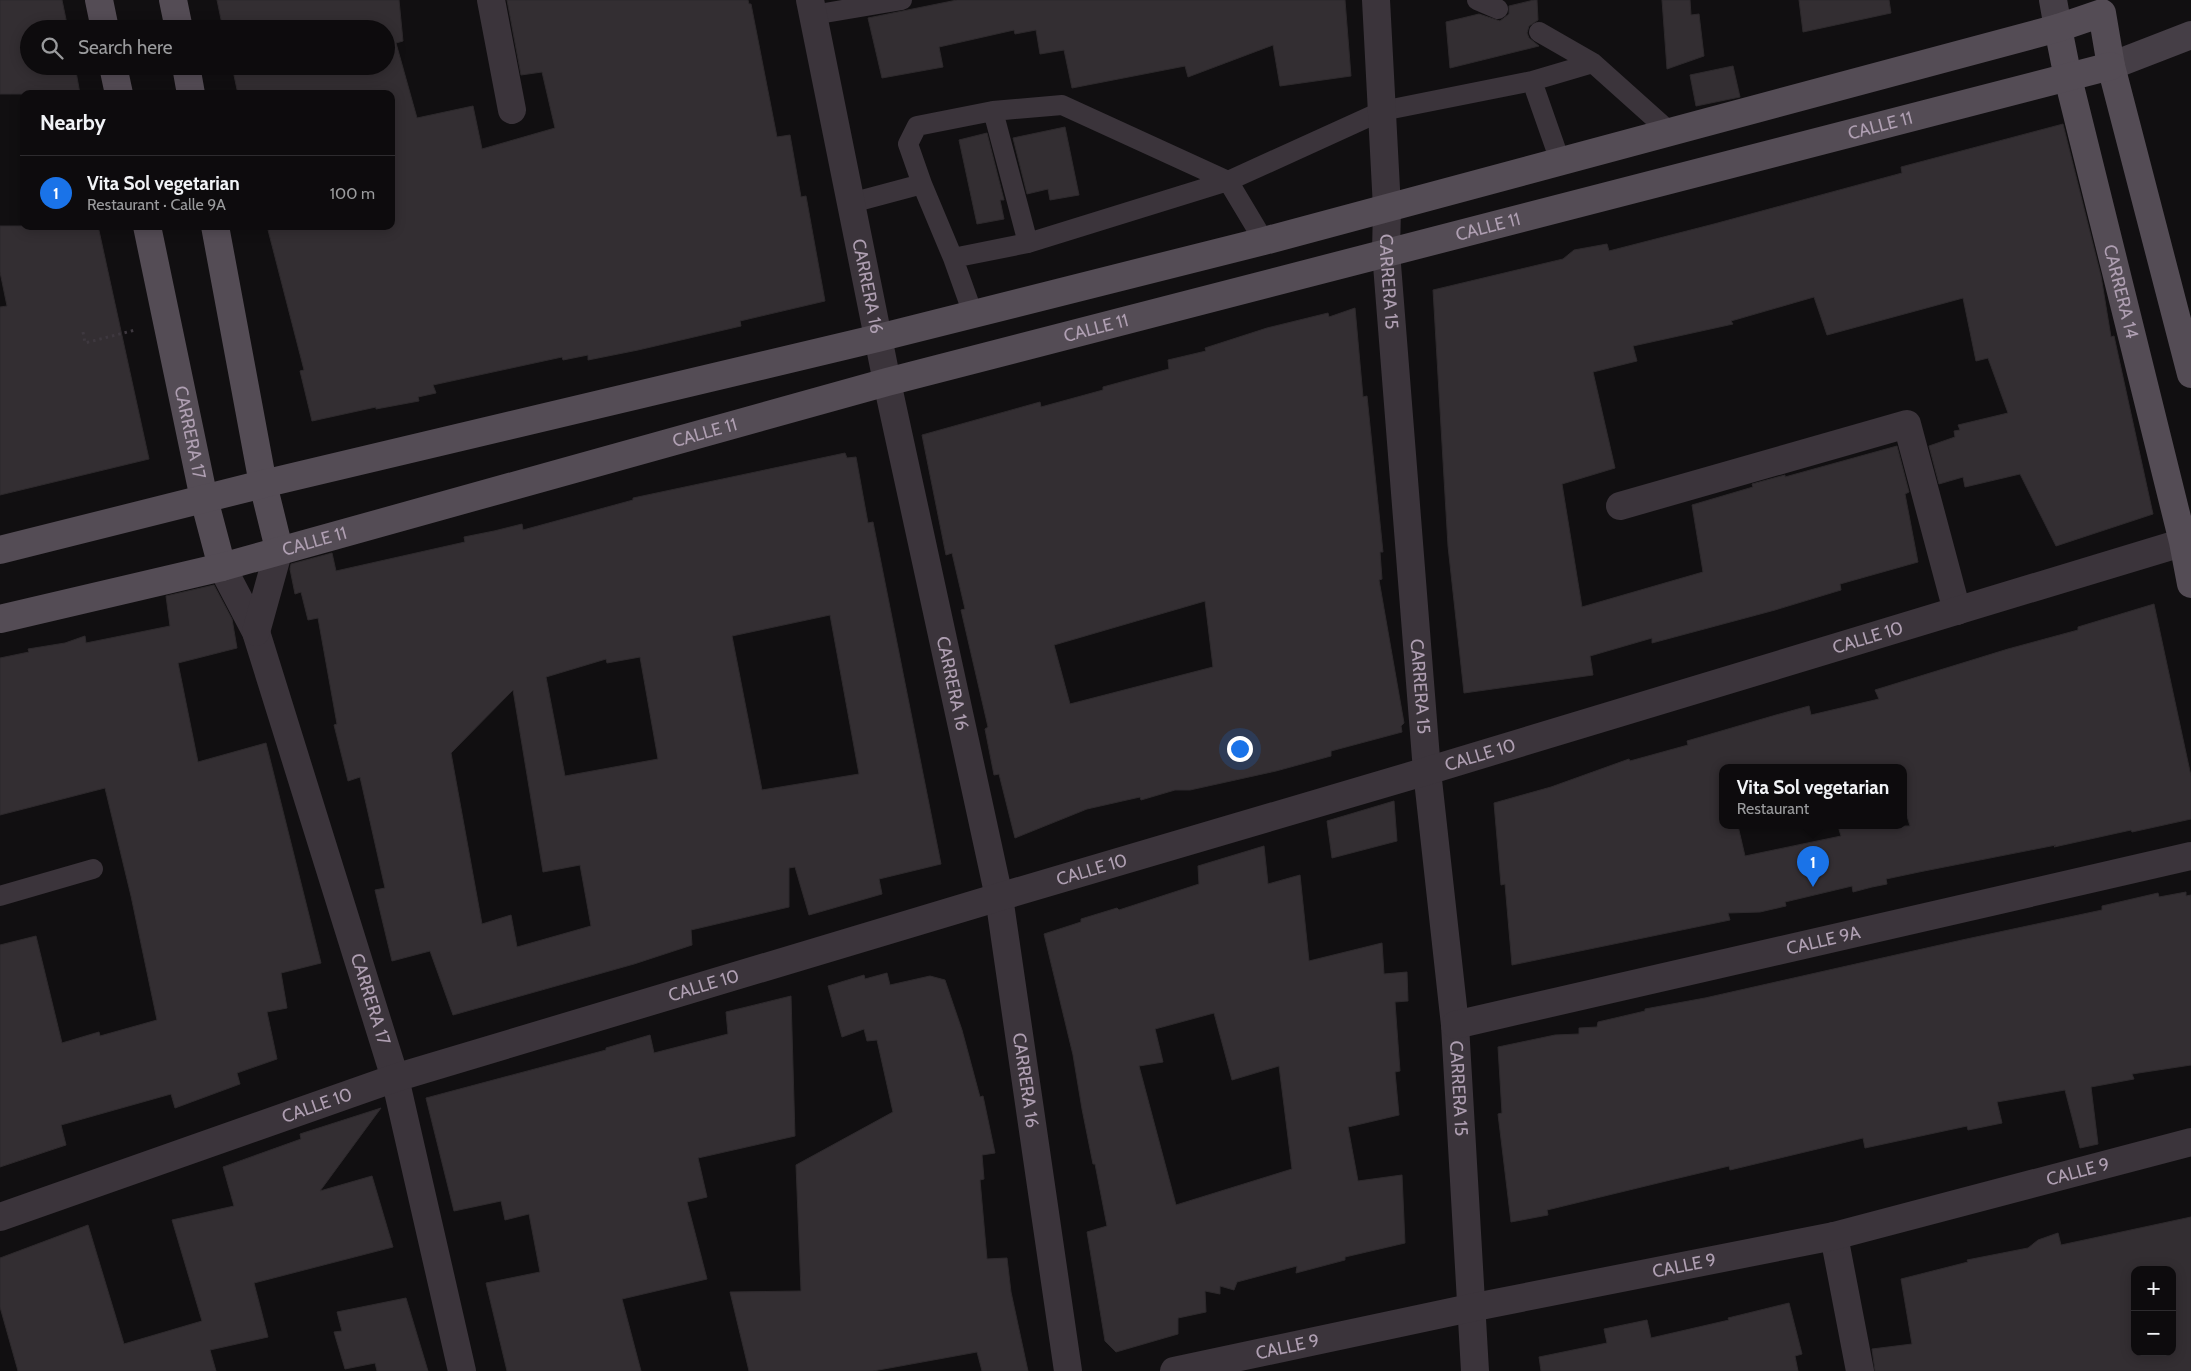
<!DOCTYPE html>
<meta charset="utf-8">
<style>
:root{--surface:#0d0b0d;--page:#1b191b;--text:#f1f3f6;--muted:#9a9b9d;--line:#2d2b2e;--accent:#1a73e8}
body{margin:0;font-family:Cabin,sans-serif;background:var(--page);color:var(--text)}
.controls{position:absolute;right:15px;bottom:15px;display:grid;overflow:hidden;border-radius:10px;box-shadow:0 2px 12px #0003}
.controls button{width:45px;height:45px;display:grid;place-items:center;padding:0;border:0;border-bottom:1px solid var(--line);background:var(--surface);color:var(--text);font:25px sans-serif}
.you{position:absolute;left:1239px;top:748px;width:18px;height:18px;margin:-12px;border:4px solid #fff;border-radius:50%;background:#1a73e8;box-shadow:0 0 0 8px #1a73e833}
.badge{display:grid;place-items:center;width:32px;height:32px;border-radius:50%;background:var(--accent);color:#fff;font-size:16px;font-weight:700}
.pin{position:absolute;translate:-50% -41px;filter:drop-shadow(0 1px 2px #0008)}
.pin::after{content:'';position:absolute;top:26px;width:18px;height:15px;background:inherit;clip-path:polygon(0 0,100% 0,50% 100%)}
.popup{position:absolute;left:1719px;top:764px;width:188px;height:65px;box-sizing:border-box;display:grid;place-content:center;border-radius:10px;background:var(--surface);filter:drop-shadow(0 1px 4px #0005);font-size:16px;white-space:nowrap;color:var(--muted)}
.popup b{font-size:19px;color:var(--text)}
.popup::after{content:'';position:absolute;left:50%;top:100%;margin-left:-10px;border:10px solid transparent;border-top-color:var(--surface)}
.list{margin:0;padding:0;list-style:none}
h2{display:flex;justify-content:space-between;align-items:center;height:65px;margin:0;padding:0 20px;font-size:21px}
h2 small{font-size:16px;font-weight:400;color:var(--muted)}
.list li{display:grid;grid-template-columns:32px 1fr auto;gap:15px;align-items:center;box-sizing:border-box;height:75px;padding:0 20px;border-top:1px solid var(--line)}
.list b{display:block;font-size:19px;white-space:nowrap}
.list p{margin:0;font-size:16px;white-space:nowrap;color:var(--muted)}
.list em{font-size:16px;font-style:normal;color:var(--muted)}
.icon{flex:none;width:28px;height:28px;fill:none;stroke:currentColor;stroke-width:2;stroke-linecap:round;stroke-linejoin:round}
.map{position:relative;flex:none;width:2191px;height:1371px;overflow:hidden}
.search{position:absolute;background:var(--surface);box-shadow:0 2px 12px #0003;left:20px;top:20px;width:375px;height:55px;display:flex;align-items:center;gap:12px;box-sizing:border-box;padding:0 18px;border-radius:28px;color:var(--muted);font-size:19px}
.panel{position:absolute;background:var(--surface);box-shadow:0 2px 12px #0003;left:20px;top:90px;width:375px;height:140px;border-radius:10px}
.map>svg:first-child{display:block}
</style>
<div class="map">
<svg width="2191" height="1371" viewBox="0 0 2191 1371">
<rect width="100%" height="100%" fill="#110f11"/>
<path fill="#332e32" stroke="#2d292c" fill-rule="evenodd" d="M0,0H62L68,29H29V66H75L80,94H0Z
M217,0H399L403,41L396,43L417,118L473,106L482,149L555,128L542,72L521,75L507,0H748L749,4H751L777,137L790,135L801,197L806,196L825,301L740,321L741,326L638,350L588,360V355L563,360L562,357L433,385L436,393L418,397L419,401L376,409V407L312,421L300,371L304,370L267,226H391V94H238L232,66H386V29H223Z
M957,0H1345L1351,76L1280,86L1273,45L1188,77L1185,66L1072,88L1064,50L1040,54L1036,30L1015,34L1014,30L939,47L943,67L882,78L868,18Z
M1534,0H1537L1538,20L1529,26L1527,33L1529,38L1539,46L1450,68L1446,22L1479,14L1500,21L1509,14V6Z
M1662,0H1690L1691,15L1699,14L1704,56L1667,69Z
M1799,0H1889L1891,13L1803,32Z
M1733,66L1740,97L1696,106L1690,75Z
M2063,124L2101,276L2111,337L2114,336L2153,514L2056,546L2020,474L1965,487L1963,477L1939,484L1929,446L1955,437L1954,431L1960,430L1958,425L2008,413L1988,358L1976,361L1963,298L1827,335L1814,297L1731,321L1733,324L1633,346L1637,361L1593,372L1615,468L1562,484L1582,607L1703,572L1692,505L1753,487L1752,484L1785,475V477L1897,446L1909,492L1905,494L1918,562L1840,584L1841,590L1775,610L1652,643V638L1590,656L1593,675L1464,693L1448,546L1433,290L1563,259L1574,250L1607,244L1609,251L1714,224L1902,173L1901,167Z
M1065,127L1079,195L1050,200L1048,189L1027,194L1013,138Z
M987,133L1004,200H1000L1004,219L977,224L959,140Z
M0,226H98L149,459L0,495V307L7,306L0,272Z
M1355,308L1363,397L1367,396L1383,552H1380L1382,579L1379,580L1404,723L1401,726L1402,732L1331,751V756L1276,771L1190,790H1175L1141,800L1140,797L1087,809L1015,838L999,774L994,775L985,729L988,727L961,610L965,609L952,553L946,555L922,435L1040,402L1041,407L1103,390V387L1169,369L1168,360L1206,351L1205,348L1267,328L1328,313L1329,317ZM1205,601L1213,667L1070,704L1054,645Z
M845,453L847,458L856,457L868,523L873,522L941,864L879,879L882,894L809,915L795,867L789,868V907L691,930L692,945L634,964L453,1015L430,951L392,961L375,890L385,888L360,777L348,781L334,725L337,724L318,618L308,620L301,592L295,594L290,569L291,564L332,553L336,571L465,542L464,537L494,531L522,524L523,530L633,500V498ZM830,615L859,774L762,790L732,636ZM640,657L658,759L565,776L546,677L606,659L607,663ZM513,690L543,872L580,865L591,926L517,947L511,915L482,924L451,753Z
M214,585L232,619L237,648L178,663L198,762L266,743L321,963L281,973L287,1008L267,1012L277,1059L237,1073L240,1084L175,1108L171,1094L61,1125L66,1145L0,1167V945L36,936L62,1043L99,1032L100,1036L157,1020L131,896L105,788L0,815V658L29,652L28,649L65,643L85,636L86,643L170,626L166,596Z
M2154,604L2191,776V819L2132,832L2131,830L2054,847L2056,845L1919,872L1886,879L1887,884L1872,887L1853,892L1852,886L1785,902L1786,906L1760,912L1728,913L1730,920L1512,965L1505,884L1501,885L1494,803L1551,787L1629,759L1630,761L1688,745L1687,741L1776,715L1809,706L1811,715L1879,699L1875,690L2008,649L2078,630V627ZM1723,768H1903V803L1910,826H1838L1841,836L1745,856L1738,826H1723Z
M1394,801L1397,841L1332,858L1327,821Z
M1264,846L1268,884L1300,875L1309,961L1382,943L1384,974L1407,972L1408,1001L1395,1002L1400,1071L1395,1072L1399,1115L1348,1127L1358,1181L1402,1175L1405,1243L1345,1257V1260L1296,1273L1297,1266L1237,1282L1234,1290L1220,1286V1294L1205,1291L1206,1312L1178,1318V1334L1116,1352L1105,1341L1087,1232L1107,1226L1095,1164H1093L1082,1109L1073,1055L1044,934L1081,922V919L1117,908L1119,910L1199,884L1198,866ZM1214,1013L1232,1080L1279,1066L1292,1169L1176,1205L1139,1066L1163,1062L1155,1029Z
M2186,892V896L2191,895V1065L2132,1074L2134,1079L2091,1087L2098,1144L2080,1148L2065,1090L1997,1102L2002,1123L1968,1130L1967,1126L1865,1148L1863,1138L1730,1170L1729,1166L1662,1182L1547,1210L1548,1215L1511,1222L1498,1114L1502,1113L1498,1047L1555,1035L1579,1034V1028L1597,1027L1598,1022L1645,1011V1009L1705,998L1962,940L2102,910V906L2158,893L2159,897Z
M887,973L890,985L930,976L945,980L962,1030L980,1097L983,1096L995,1153L982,1155L984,1179L980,1180L987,1259L1007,1258L1011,1292L1028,1371H982L977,1352L873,1371H749L730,1292L801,1291L796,1165L893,1112L877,1040L867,1041L864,1029L842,1037L828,986L864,975L865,979Z
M791,996L795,1136L698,1158L707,1197L687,1202L707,1279L622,1299L641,1371H507L486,1283L540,1272L529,1214L505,1220L501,1201L454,1211L426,1098L606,1050V1048L650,1035L654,1053L728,1034L726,1012Z
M381,1108L320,1191L372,1176L393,1247L254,1283L268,1337L210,1350L216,1371H18L0,1307V1258L88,1225L124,1344L202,1321L172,1220L234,1206L223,1167L301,1139L300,1134Z
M2191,1217V1371H1875L1872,1349L1912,1344L1901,1279L1968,1262L1967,1260L2028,1248L2038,1240L2058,1233L2061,1245ZM2135,1270H2172V1352H2135Z
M406,1298L428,1371H377L375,1363L345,1369L334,1332L342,1331L337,1312Z
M1789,1303L1802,1354L1795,1356L1798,1371H1541L1539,1357L1607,1343L1604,1329L1647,1320L1651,1338L1729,1320L1728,1318Z"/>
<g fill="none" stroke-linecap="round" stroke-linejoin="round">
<path stroke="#3e383f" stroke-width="3" stroke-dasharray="2.5 4" stroke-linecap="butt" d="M83,332L85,343L135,330"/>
<path stroke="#3b343b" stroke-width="20" d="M1477,0L1498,9
M813,15L902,0
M1539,32L1593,63L1670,132
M1532,81L1593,63
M993,111L1028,243
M922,184L908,144L917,126L993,111L1062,105L1228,181L1264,241
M851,203L922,184L953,258L973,314
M953,258L1028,243L1228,181L1382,111L1532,81L1560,161
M0,896L93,869"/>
<g stroke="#3b343b" stroke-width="28">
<path d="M491,0L512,110"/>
<path id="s1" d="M810,0L887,382L999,897L1068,1371"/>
<path id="s2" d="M1376,0L1387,208L1386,252L1427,771L1455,1025L1475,1371"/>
<path d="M1620,506L1907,424L1957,611"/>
<path id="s3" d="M222,567L256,632L395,1078L462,1371"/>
<path d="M256,632L279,549"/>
<path id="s4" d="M1455,1025L2191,856"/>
<path id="s5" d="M0,1217L395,1078L999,897L1427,771L2191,540"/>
<path d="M1834,1236L1860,1371"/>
<path id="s6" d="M1174,1371L1470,1308L1834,1236L2191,1142"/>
</g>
<path stroke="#453e46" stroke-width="28" d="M2053,0L2058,28
M2111,66L2191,35"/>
<g stroke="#544c55" stroke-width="28">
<path d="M99,0L105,29"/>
<path d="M173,0L179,29"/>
<path id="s7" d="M2058,28L2068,78L2183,542L2191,584"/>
<path d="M113,66L119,94"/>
<path d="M186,66L191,94"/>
<path id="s8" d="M147,226L204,499L222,567"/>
<path d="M215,226L263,484L279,549"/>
<path d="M0,550L263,484L878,338L1264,241L2058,28L2102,13L2111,66L2191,374"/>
<path id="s9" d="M0,619L222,567L887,382L2111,66"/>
</g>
</g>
<g text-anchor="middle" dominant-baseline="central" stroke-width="4.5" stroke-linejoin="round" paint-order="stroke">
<g font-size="18" fill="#af9fb2" stroke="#0c0a0b">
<text stroke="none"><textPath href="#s9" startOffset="1944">CALLE 11</textPath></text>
<text stroke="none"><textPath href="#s9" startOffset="1539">CALLE 11</textPath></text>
<text stroke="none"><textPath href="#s2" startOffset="282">CARRERA 15</textPath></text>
<text stroke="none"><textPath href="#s1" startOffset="292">CARRERA 16</textPath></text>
<text stroke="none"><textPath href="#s7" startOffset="271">CARRERA 14</textPath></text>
<text stroke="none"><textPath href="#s9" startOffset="1134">CALLE 11</textPath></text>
<text stroke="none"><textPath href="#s9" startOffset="729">CALLE 11</textPath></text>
<text stroke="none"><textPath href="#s8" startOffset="211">CARRERA 17</textPath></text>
<text stroke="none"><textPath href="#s9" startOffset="324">CALLE 11</textPath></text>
<text stroke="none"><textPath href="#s5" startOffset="1956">CALLE 10</textPath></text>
<text stroke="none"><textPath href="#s1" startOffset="698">CARRERA 16</textPath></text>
<text stroke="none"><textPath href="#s2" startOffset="688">CARRERA 15</textPath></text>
<text stroke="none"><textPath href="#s5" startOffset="1551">CALLE 10</textPath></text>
<text stroke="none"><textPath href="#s5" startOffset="1146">CALLE 10</textPath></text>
<text stroke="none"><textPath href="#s4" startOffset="378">CALLE 9A</textPath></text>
<text stroke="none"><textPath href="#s5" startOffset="741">CALLE 10</textPath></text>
<text stroke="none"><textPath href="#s3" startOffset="458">CARRERA 17</textPath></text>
<text stroke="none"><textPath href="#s1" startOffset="1102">CARRERA 16</textPath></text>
<text stroke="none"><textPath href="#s2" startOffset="1092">CARRERA 15</textPath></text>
<text stroke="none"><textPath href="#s5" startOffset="336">CALLE 10</textPath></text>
<text stroke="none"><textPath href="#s6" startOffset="926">CALLE 9</textPath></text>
<text stroke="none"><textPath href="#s6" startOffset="521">CALLE 9</textPath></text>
<text stroke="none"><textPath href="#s6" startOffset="116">CALLE 9</textPath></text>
</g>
</g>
</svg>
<div class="controls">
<button>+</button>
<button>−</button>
</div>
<div class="you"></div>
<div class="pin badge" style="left:1813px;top:887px">1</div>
<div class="popup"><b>Vita Sol vegetarian</b>Restaurant</div>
<div class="search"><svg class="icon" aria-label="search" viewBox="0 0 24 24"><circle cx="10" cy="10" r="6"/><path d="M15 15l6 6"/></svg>Search here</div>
<section class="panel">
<h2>Nearby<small></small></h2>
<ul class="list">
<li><span class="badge">1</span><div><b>Vita Sol vegetarian</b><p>Restaurant · Calle 9A</p></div><em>100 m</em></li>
</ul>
</section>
</div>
